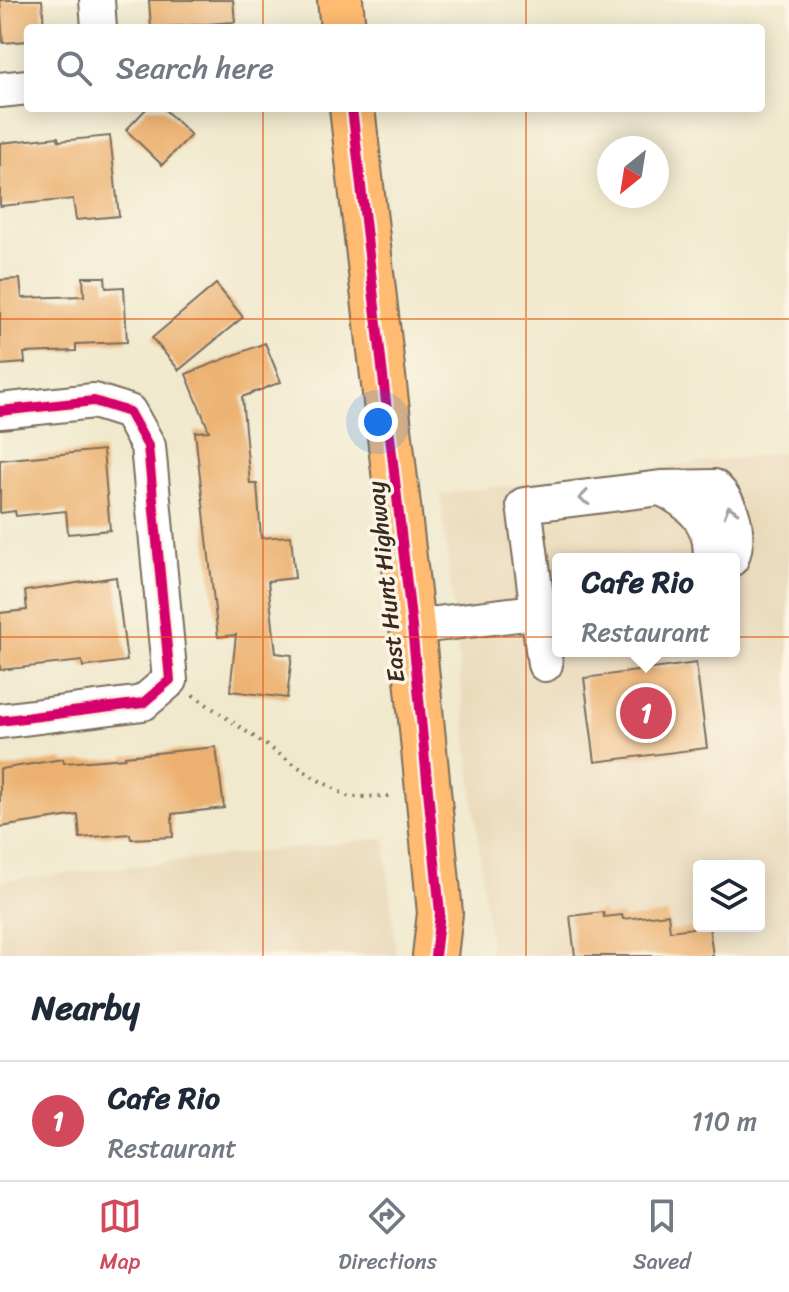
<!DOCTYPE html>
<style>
:root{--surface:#fff;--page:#f6f6f7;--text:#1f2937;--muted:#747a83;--line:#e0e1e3;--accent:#d1495b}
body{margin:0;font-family:Sriracha,sans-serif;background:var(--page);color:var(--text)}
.controls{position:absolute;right:24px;bottom:24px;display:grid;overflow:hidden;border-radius:8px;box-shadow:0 4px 20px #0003}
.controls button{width:72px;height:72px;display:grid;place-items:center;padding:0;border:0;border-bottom:2px solid var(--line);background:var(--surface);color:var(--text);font:40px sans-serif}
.compass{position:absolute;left:597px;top:136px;width:72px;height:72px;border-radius:50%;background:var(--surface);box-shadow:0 4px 20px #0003;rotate:210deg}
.you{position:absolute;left:378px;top:422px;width:28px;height:28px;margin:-20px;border:6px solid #fff;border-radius:50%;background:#1a73e8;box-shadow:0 0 0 12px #1a73e833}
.badge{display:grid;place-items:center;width:52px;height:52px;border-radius:50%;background:var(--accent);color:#fff;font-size:26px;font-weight:700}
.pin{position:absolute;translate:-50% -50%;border:4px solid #fff;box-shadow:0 2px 8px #0006}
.popup{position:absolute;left:552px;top:553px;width:188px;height:104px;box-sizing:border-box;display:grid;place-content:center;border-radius:8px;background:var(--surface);filter:drop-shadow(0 2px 6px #0005);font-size:26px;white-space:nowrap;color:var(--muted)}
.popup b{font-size:30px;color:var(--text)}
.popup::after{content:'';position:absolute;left:50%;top:100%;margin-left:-16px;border:16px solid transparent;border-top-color:var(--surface)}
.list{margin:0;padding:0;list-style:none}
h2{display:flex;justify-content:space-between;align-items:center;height:104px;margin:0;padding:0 32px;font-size:34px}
h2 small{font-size:26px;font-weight:400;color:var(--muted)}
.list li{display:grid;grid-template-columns:52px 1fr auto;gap:24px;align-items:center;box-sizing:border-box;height:120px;padding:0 32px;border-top:2px solid var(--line)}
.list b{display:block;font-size:30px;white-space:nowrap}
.list p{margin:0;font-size:26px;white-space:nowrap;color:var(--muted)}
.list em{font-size:26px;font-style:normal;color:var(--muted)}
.icon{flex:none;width:44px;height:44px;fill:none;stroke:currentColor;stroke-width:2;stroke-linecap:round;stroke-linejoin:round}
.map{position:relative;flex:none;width:789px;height:956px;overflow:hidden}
.search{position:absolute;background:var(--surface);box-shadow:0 4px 20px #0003;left:24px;right:24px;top:24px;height:88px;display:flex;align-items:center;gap:20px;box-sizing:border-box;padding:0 28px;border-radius:8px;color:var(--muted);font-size:30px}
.sheet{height:224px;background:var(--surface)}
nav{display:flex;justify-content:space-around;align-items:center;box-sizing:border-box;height:112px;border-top:2px solid var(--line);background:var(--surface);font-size:22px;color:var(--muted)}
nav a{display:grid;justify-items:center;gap:4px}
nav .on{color:var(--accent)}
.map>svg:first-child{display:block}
</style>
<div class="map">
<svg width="789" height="956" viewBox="0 0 789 956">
<rect width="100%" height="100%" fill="#fcf5e5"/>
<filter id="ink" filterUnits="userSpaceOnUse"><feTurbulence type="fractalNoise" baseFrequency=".0125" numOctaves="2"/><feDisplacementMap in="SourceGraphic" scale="16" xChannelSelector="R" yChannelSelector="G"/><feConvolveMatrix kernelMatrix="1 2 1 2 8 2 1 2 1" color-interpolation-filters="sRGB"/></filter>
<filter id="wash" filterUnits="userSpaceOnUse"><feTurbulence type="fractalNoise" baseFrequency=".006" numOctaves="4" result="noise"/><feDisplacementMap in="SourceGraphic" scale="32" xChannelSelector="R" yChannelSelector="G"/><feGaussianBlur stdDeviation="1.8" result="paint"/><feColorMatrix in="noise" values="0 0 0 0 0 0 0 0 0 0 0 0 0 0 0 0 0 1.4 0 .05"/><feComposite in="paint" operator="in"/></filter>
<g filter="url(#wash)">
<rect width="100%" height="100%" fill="#f0e9cd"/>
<path fill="#e9d9ba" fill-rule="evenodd" d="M789,452V956H491L440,494ZM558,559H734V651H558ZM699,866H759V926H699Z
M385,838L396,956H0V881Z"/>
<g id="blocks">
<path fill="#ecb16f" d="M0,0H42L44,28H28V41L3,43Z
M149,0H233L235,22L151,28Z
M147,108H163L191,135L162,165L126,130Z
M110,136L119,216L76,220L73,199L0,206V143L58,137L59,141Z
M83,277H105L106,288L124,287L127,342L76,344V351L24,353L25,363L0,365V280L20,279L22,298L84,296Z
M216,284L243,317L179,370L152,338Z
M265,343L281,382L242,397L250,484H257L261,538L291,536L295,578L268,581L276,653L292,655L287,698L230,691L236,635L218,637L195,432L209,431L186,374Z
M103,450L110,530L68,534L66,511L16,516L15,511L0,513V460Z
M116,577L127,661L83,667L82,661L0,670V613L27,610L25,591Z
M696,663L707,748L595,762L584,678Z
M216,747L224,808L172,814L173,837L131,839L130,834L80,838L78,815L0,827V769L63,759L64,763L125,758V756Z
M603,912L604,917L622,915L623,919L668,914L670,931L709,926L713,956H575L570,916Z"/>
</g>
</g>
<g filter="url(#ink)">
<use href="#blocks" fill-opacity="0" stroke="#7a6d5b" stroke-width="2"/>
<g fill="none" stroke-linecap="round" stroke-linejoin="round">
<g stroke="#7a6d5b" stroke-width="38">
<path id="minor" d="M97,0L99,28
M0,90L28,87
M0,411L94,401L129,412L148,446L170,680L143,703L0,721
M661,488C691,502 715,524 710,559
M412,627L558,609
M545,664L524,505L661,488L714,487C733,505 741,534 731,559"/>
</g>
<g stroke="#7a6d5b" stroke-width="48">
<path id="major" d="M340,0L343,28
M352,108L412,627L440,913L435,956"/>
</g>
<path stroke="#7a6d5b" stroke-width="4" stroke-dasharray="2 6" stroke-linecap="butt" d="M193,695L313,777L349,797L394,796"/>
<use href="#minor" stroke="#fff" stroke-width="34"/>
<use href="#major" stroke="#febb71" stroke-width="44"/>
<g stroke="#fcf5e5" stroke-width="15">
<path id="cycleway" d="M352,108L412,627L440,913L435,956
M0,411L94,401L129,412L148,446L170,680L143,703L0,721"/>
</g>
<use href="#cycleway" stroke="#d6006c" stroke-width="10"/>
</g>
<defs><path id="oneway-chevron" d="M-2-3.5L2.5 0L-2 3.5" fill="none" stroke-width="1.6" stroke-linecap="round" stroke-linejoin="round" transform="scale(2)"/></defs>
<g stroke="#a79f9a">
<use href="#oneway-chevron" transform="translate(584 498) rotate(173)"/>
<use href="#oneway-chevron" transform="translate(730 511) rotate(-106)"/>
</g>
</g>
<path fill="none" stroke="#df570d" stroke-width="2" stroke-opacity="0.55" d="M263,0V28M526,0V28M263,108V956M526,108V956M0,319H789M0,637H789"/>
<g text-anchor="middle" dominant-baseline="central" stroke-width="7" stroke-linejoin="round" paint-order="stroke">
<g font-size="24" fill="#3b2a1e" stroke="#fcf5e5">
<text transform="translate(386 582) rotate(-96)">East Hunt Highway</text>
</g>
</g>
</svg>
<div class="controls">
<button><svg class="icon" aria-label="layers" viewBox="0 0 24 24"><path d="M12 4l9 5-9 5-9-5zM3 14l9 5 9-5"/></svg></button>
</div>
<svg class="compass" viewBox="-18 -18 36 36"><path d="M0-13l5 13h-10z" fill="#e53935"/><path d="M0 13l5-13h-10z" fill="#747a83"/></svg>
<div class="you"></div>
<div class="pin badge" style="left:646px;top:713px">1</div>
<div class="popup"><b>Cafe Rio</b>Restaurant</div>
<div class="search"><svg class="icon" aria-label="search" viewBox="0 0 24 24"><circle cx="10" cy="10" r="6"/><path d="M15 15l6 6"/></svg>Search here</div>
</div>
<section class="sheet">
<h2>Nearby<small></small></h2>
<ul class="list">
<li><span class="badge">1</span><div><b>Cafe Rio</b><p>Restaurant</p></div><em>110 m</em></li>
</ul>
</section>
<nav>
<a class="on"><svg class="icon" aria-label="map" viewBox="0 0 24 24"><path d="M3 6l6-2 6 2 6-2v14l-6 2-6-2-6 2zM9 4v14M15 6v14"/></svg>Map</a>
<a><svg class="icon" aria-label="directions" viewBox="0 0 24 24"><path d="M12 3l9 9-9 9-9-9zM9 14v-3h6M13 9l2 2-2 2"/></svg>Directions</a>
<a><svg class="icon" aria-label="saved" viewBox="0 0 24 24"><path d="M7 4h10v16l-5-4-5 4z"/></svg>Saved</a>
</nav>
